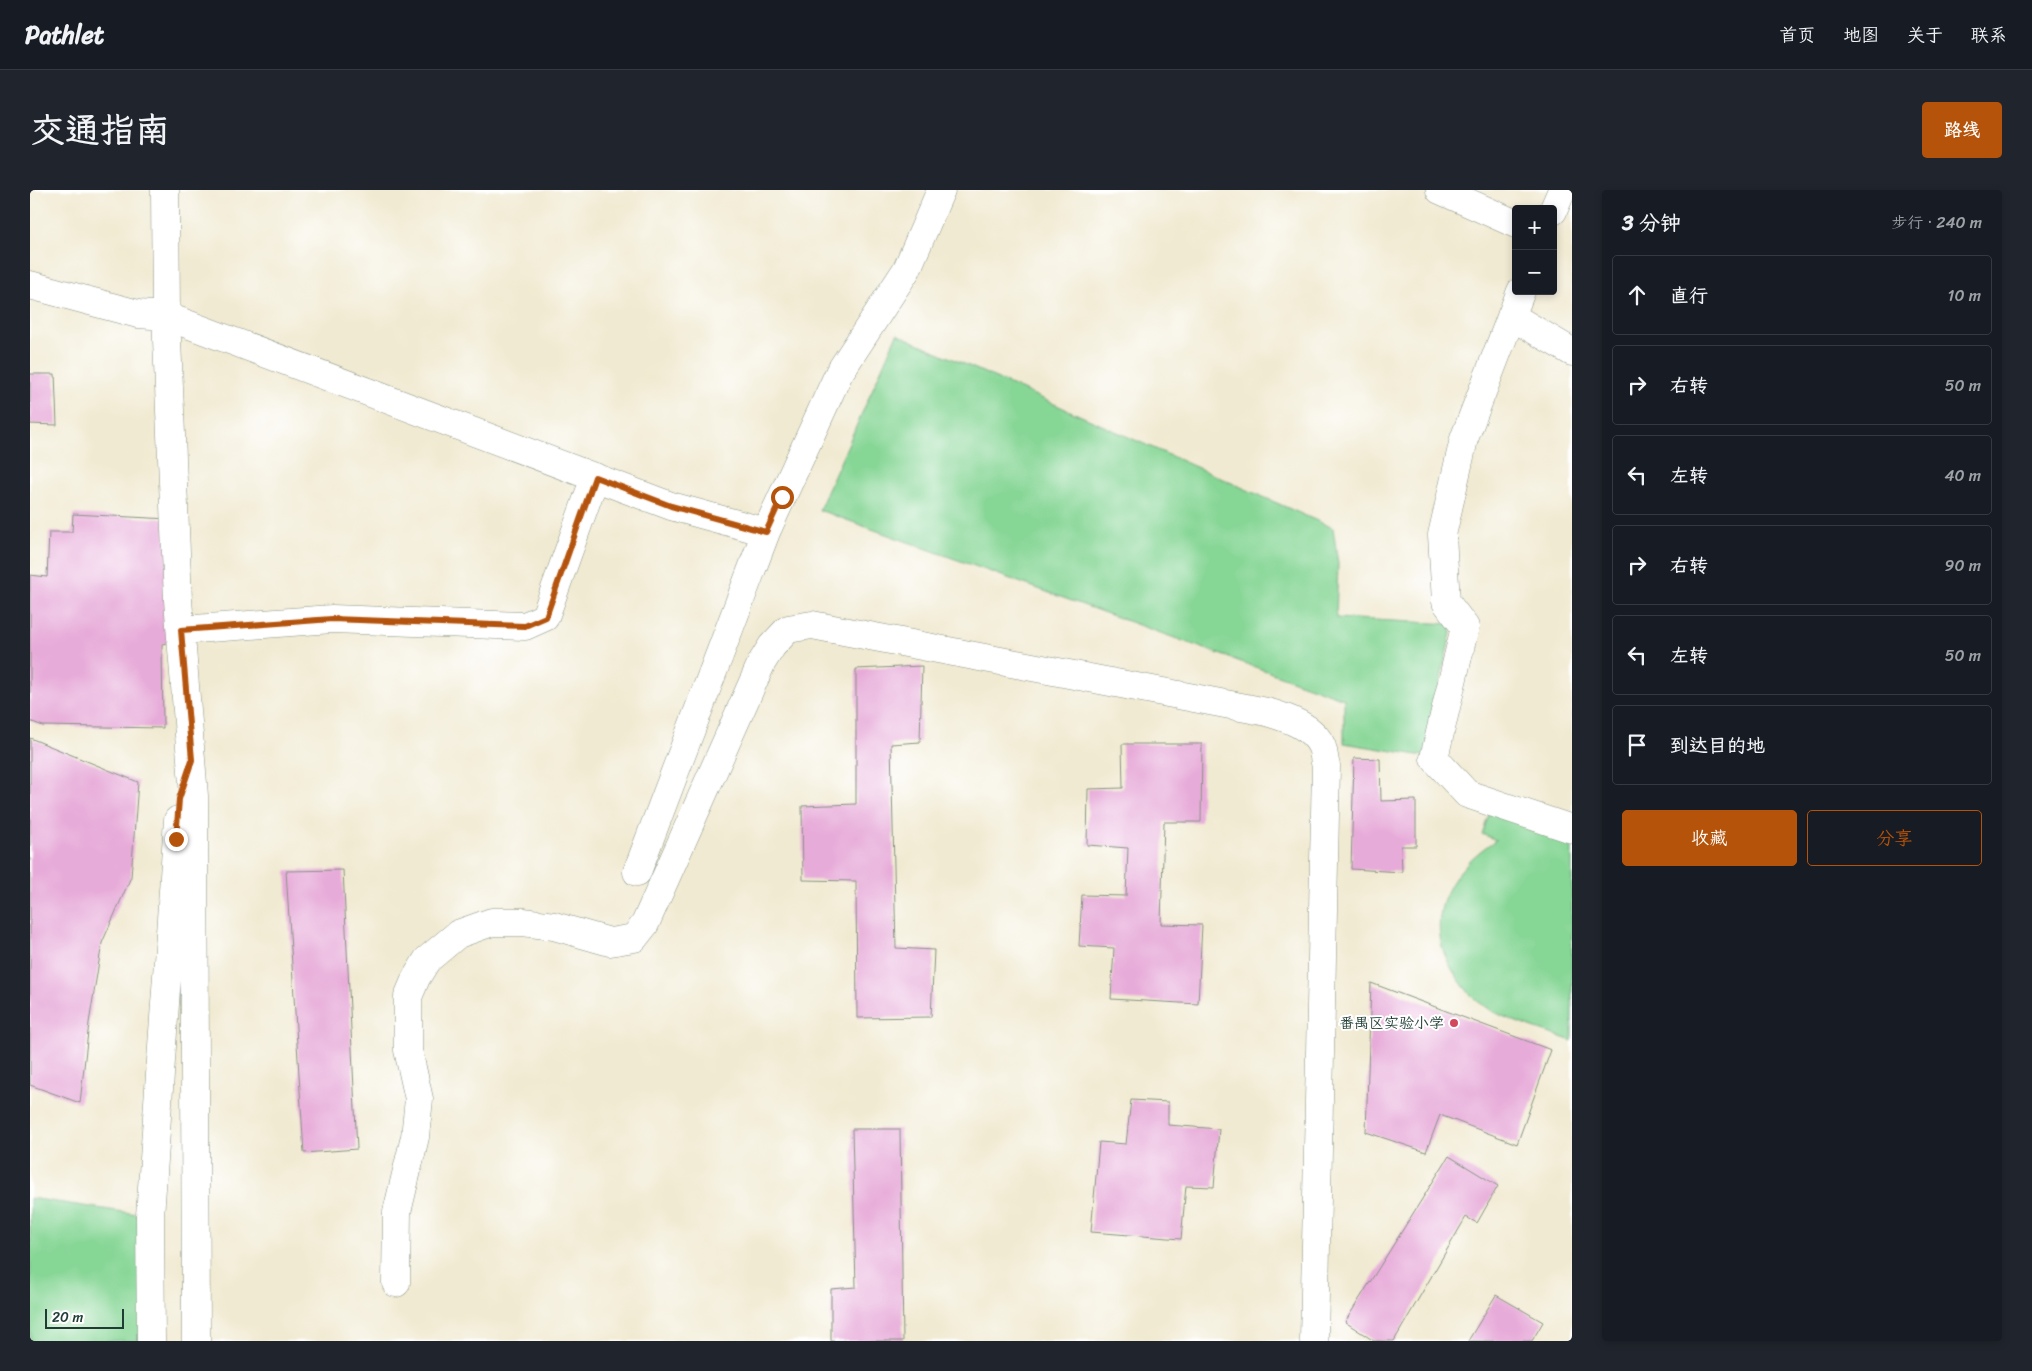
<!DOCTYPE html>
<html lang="zh">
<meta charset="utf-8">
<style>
:root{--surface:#171b24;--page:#20242c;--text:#f1f3f6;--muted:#9ea1a6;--line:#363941;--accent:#b45309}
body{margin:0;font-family:Sriracha,"LXGW WenKai TC",sans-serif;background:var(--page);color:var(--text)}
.controls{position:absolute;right:15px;top:15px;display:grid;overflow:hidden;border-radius:5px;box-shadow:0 2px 8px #0003}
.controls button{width:45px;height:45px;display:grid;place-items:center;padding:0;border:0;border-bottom:1px solid var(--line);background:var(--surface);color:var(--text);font:25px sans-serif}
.scale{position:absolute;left:15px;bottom:12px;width:79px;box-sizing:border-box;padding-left:5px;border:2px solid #1f3d34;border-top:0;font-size:14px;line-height:18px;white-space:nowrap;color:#1f3d34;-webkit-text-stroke:4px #fff;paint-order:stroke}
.stop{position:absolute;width:15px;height:15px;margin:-11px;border:4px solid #b45309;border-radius:50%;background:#fff}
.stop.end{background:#b45309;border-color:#fff;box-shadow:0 1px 5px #0008}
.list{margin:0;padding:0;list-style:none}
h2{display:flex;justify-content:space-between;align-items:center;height:65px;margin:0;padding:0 20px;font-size:21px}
h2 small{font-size:16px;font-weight:400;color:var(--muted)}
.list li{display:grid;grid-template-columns:32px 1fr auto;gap:15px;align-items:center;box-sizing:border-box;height:80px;margin:0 10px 10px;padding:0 10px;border:1px solid var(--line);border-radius:5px}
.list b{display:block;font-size:19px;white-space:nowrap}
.list em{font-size:16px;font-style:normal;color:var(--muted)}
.actions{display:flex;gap:10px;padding:15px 20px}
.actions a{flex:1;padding:11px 0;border:1px solid var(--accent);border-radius:5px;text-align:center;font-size:18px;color:var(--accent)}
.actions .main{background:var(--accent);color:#fff}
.icon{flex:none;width:28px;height:28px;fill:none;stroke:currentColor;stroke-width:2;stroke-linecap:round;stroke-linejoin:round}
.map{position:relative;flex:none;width:1542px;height:1151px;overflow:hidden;border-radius:5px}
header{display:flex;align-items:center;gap:30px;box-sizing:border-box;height:70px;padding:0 25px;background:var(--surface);border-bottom:1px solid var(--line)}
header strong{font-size:24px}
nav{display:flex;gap:28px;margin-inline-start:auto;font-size:18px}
.intro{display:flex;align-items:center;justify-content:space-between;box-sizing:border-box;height:120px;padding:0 30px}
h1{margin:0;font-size:35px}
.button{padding:12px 22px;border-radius:5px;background:var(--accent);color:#fff;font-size:18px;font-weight:700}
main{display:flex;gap:30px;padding:0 30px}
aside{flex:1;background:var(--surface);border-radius:5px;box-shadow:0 2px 8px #0003}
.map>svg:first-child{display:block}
</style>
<header>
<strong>Pathlet</strong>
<nav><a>首页</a><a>地图</a><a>关于</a><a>联系</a></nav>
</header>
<div class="intro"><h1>交通指南</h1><a class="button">路线</a></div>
<main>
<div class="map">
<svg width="1542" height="1151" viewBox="0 0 1542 1151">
<rect width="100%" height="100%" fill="#fff"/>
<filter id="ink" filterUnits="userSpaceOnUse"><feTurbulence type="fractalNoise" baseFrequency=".02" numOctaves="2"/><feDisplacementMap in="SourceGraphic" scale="10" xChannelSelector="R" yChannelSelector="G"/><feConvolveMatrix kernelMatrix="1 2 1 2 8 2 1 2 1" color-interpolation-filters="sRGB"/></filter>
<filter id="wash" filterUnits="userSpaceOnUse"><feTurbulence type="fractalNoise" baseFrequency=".0096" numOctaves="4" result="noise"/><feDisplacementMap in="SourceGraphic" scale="20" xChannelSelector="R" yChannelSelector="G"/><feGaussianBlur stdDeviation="1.12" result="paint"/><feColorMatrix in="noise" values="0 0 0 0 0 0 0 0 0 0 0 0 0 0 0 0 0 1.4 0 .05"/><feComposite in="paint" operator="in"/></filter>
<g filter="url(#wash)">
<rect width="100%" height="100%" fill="#f1ead2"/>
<path fill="#86d695" stroke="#528a64" d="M867,144L1303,338L1308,374L1306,428L1423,434L1394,566L1314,553V509L789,320Z
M1461,619L1542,649V851C1512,840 1476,832 1450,813C1440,806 1432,794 1425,784C1390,732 1418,680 1466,650L1452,644Z
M0,1008L120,1026L123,1151H0Z"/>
<g id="blocks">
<path fill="#e7abd9" d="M0,184H25L27,235L0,234Z
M43,324L139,329L143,452L132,454L133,538L13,536L0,531V385L17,387L19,342H42Z
M892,476L890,552L861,554L866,758L904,760L901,827L827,828L826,691L773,690L772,616L826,614V479Z
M0,548L108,592L101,687L72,753L59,833L50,913L0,895Z
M1092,554H1172L1171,632H1134L1131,734L1172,735L1168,814L1081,809L1084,758L1049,756L1052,705L1096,706L1098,658L1057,655L1058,599L1093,598Z
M1324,568L1350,569L1351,611L1386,610V656H1371L1372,682L1321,679Z
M313,680L327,959L274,963L256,681Z
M1341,793L1521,860L1487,954L1410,925L1396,962L1336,942Z
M1101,910L1138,912V935L1189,939L1184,997L1156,996L1151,1049L1061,1042L1069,952L1096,954Z
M822,939H870L873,1151H801V1099L826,1097Z
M1419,966L1468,996L1447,1033L1436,1027L1364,1151H1344L1315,1132Z
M1466,1105L1513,1132L1502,1151H1438Z"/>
</g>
</g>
<g filter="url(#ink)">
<use href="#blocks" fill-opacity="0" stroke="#889483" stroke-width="1"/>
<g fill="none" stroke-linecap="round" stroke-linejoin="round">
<g stroke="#889483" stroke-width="29">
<path id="minor" d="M135,0L136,126L148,410L164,606L166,1151
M1410,0L1486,34
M1523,21L1532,0
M0,95L108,124L136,126L641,316L736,342
M1491,101L1434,249L1412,345L1416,412L1435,437L1404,568L1437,604L1542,639
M1481,126L1542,162
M151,440L302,429L495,436L515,427L565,287
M607,682L736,342L809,183L877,79L911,0
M366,1093L367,1022L385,947L389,909L378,860V807L386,788L397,770L428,744L462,732H493L524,736L580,752L604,748L615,734L732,472L742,456L758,439L782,435L1237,522C1257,528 1283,536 1292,557C1294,563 1294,570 1296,576L1284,1151
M121,1151L120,1026L148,630"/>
</g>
<use href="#minor" stroke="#fff" stroke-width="28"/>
</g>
</g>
<g fill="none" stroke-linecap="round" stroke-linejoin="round" filter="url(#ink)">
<path stroke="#b45309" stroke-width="6" d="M146,649L149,609L162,570L151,440L302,429L495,436L516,427L565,287L641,316L736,342L752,307"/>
</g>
<circle fill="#d1495b" stroke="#fff" stroke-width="2" cx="1424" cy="833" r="5"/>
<g text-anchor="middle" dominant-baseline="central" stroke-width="4" stroke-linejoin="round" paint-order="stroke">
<g font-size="15" fill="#1f3d34" stroke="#fff" text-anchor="end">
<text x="1414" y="833">番禺区实验小学</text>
</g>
</g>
</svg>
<div class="controls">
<button>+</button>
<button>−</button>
</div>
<div class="scale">20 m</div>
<div class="stop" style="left:752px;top:307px"></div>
<div class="stop end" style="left:146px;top:649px"></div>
</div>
<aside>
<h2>3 分钟<small>步行 · 240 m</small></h2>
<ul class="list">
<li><svg class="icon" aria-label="ahead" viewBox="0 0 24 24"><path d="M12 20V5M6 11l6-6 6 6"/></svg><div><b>直行</b></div><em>10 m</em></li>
<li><svg class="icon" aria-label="right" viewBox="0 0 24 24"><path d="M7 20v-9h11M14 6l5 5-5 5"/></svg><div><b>右转</b></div><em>50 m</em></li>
<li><svg class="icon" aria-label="left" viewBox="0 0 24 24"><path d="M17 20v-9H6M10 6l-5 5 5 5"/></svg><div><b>左转</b></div><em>40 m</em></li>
<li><svg class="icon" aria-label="right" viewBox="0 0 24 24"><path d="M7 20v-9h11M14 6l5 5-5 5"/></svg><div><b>右转</b></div><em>90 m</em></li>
<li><svg class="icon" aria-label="left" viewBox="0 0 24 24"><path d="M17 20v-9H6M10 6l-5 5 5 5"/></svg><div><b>左转</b></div><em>50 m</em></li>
<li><svg class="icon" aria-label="arrive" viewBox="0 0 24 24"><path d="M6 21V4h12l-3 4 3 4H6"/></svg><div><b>到达目的地</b></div></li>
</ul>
<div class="actions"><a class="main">收藏</a><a>分享</a></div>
</aside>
</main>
